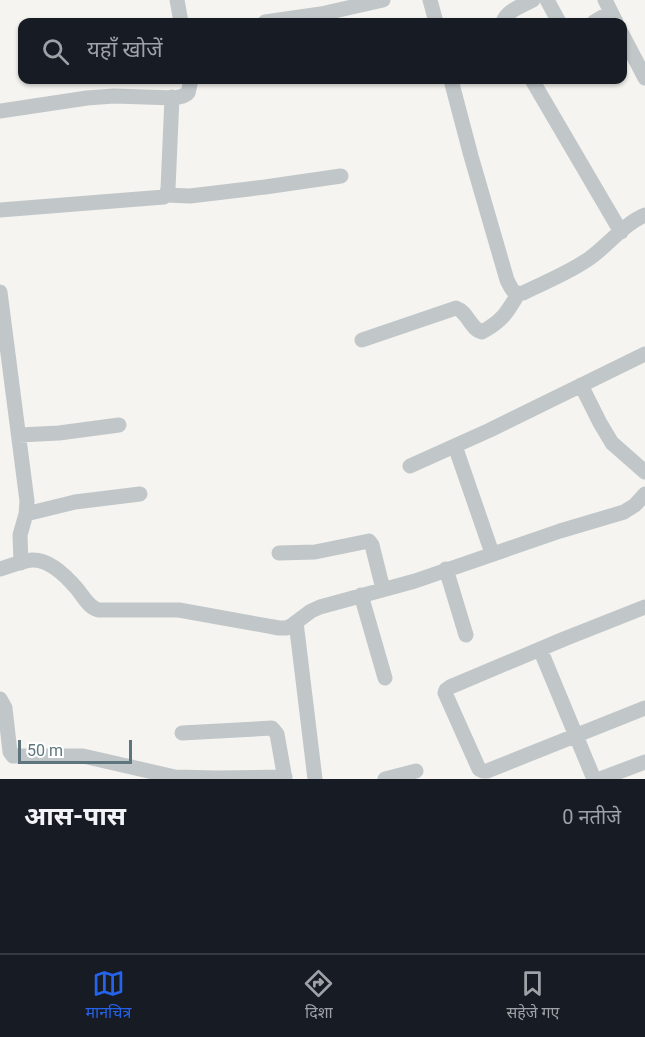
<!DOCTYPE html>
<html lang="hi">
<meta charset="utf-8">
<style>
:root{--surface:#171b24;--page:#242831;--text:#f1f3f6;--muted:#9ea1a6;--line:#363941;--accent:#2563eb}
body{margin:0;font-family:Roboto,"Noto Sans Devanagari",sans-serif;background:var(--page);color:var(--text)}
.scale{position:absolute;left:18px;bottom:15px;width:114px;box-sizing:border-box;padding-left:6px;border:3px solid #5d767e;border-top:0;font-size:16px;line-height:21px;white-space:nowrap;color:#5d767e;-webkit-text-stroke:4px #fff;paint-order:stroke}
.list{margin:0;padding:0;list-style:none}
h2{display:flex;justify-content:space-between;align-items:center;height:78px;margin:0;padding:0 24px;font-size:26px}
h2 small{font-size:20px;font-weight:400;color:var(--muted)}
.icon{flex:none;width:33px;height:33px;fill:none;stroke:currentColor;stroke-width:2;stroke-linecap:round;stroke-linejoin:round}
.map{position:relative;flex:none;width:645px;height:779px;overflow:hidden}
.search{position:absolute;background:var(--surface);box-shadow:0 2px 4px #0004;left:18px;right:18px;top:18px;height:66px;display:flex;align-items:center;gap:15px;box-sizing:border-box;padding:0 21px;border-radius:12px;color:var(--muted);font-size:22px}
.sheet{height:174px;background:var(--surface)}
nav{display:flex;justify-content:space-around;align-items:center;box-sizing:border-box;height:84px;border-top:2px solid var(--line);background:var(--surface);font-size:16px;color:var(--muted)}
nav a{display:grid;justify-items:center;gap:3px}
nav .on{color:var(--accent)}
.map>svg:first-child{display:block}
</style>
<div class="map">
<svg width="645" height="779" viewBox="0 0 645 779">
<rect width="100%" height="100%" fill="#f5f4f0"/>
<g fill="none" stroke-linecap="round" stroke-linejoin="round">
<path stroke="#c1c7c9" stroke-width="15" d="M177,0L181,22
M430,0L436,22
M547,0L559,22
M605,0L616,22
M265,22L321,14L383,0
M503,22C507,10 522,6 533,0
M594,22L611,12
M622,34L645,78
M451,80L471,156L507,280C511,288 513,295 523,293C545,282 569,273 590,258C607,246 625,223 645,215
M532,80L621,232
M0,111L87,98L114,96L175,98L183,96L188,93L191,80
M166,195L190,196L265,187L341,176
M0,210L164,197L166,195L168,189L172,97
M0,292L27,501L26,514L20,535L21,563
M362,340L456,308C468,312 470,329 482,332C502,321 507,313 518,294
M581,385L600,423L612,443L645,472
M19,435L59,433L119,425
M455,446L492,553
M410,466L490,430L645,354
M26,514L75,502L140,494
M279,553L315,552L369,541L372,545L383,589
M0,569C10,566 22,561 32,560C50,559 68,578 78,590C84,598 89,607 98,610H179L279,628H286L291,626L311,611L320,607L415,581L560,531L624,512L635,505L645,494
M446,569L466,635
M361,595L385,678
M645,607L564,639L450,687L446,690L445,693L479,769L483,771H487L645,708
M296,622L315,779
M540,649L594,779
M0,699L5,708L10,752L13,756H83L175,777L217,778L285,777
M182,733L272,728L277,734L285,779
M385,779L416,771
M600,779L645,762"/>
</g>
</svg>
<div class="scale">50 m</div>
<div class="search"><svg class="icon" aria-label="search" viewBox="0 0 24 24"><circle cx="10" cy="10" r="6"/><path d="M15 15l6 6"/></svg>यहाँ खोजें</div>
</div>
<section class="sheet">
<h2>आस-पास<small>0 नतीजे</small></h2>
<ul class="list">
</ul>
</section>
<nav>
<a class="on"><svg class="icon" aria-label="map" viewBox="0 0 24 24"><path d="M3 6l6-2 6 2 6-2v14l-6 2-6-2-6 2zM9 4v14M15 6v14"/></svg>मानचित्र</a>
<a><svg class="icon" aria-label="directions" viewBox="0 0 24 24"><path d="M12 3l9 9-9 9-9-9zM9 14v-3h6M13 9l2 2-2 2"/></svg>दिशा</a>
<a><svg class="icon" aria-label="saved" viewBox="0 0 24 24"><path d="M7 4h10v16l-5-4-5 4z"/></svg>सहेजे गए</a>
</nav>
